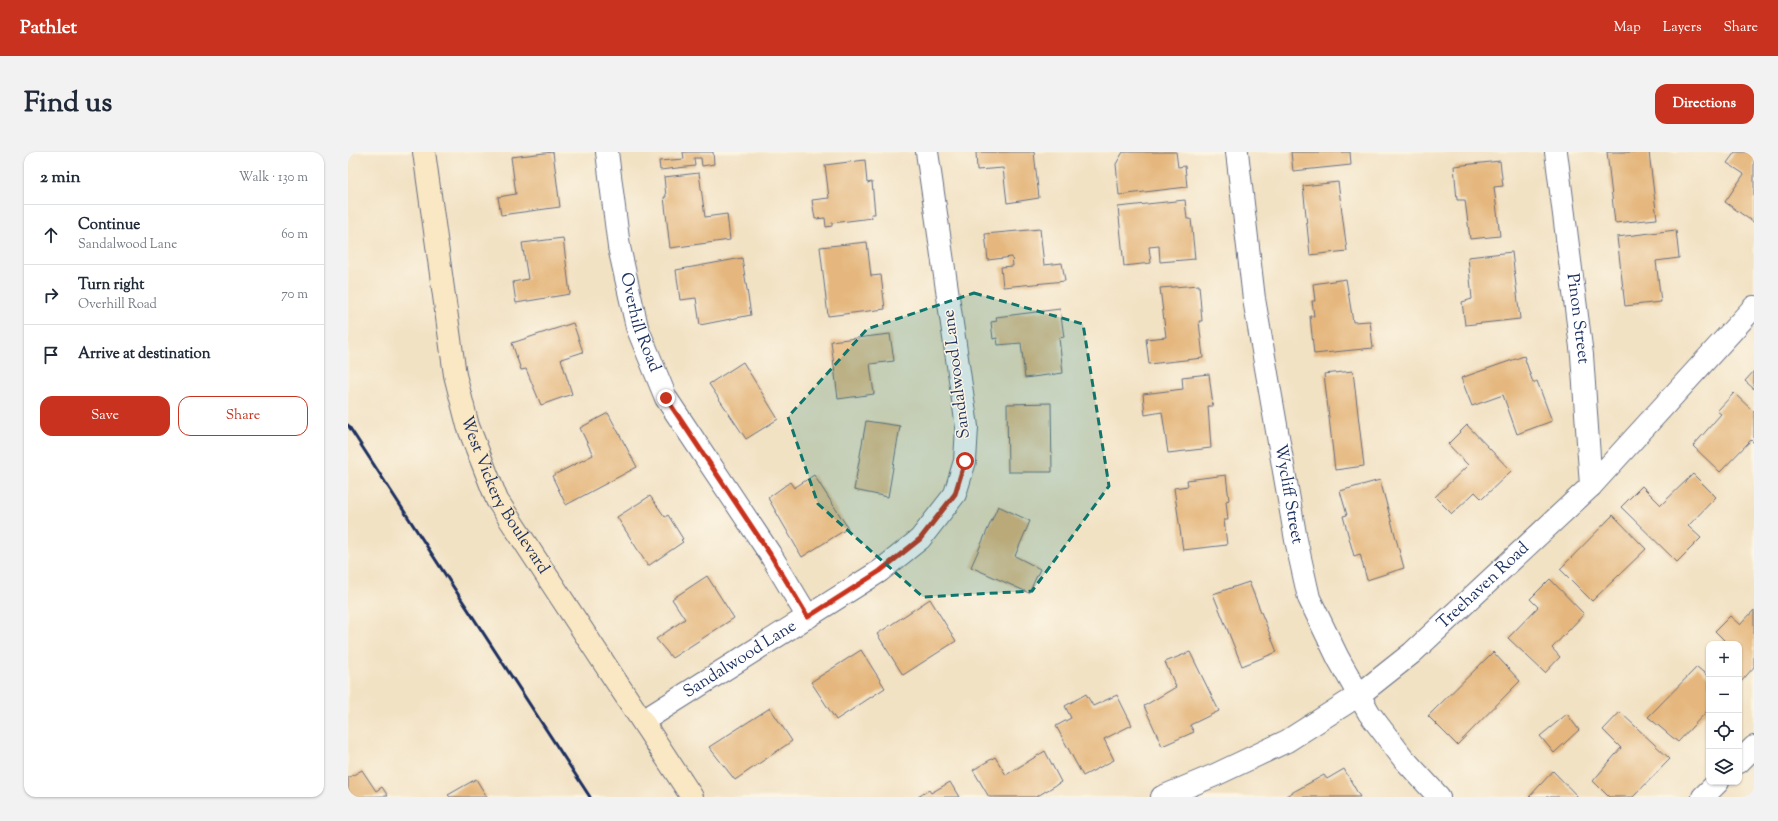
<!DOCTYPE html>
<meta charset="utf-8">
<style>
:root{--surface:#fff;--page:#f2f2f3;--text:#1f2937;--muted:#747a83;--line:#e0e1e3;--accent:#c8321e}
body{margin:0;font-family:"Sorts Mill Goudy",serif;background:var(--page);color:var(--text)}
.controls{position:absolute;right:12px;bottom:12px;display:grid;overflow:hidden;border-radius:8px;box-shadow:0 1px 3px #0004}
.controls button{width:36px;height:36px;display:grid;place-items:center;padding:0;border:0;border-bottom:1px solid var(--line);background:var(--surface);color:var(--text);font:20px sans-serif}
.stop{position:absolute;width:12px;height:12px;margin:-9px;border:3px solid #c8321e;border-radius:50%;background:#fff}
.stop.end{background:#c8321e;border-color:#fff;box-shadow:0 1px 4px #0008}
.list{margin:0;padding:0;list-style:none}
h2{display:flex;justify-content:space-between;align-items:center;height:52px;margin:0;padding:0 16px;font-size:17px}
h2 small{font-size:13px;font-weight:400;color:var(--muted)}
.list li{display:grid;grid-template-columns:26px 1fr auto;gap:12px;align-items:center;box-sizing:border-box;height:60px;padding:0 16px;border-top:1px solid var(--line)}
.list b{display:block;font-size:15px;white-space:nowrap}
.list p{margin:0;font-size:13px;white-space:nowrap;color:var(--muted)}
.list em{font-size:13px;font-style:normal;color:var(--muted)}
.actions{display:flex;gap:8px;padding:12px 16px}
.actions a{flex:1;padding:9px 0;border:1px solid var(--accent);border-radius:12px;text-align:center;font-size:14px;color:var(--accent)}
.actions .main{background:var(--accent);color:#fff}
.icon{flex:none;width:22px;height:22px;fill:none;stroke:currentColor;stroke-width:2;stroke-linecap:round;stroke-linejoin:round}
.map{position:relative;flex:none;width:1406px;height:645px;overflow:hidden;border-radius:12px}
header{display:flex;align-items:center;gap:24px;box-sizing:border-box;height:56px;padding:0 20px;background:var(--accent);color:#fff}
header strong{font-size:19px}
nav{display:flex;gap:22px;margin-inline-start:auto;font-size:14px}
.intro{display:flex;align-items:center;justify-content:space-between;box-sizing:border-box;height:96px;padding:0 24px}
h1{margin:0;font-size:28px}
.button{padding:10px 18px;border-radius:12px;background:var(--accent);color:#fff;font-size:14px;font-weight:700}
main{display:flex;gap:24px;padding:0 24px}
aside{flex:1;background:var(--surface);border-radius:12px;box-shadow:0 1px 3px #0004}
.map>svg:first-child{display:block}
</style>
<header>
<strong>Pathlet</strong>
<nav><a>Map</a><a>Layers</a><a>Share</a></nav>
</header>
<div class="intro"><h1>Find us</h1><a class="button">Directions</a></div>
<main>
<aside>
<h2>2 min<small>Walk · 130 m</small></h2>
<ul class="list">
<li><svg class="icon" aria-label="ahead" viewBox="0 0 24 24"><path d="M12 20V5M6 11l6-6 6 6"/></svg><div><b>Continue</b><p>Sandalwood Lane</p></div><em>60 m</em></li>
<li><svg class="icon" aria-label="right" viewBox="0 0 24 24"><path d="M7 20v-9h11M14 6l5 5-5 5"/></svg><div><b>Turn right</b><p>Overhill Road</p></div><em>70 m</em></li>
<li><svg class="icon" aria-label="arrive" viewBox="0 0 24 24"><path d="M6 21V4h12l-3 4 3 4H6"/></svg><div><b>Arrive at destination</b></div></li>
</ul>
<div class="actions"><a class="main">Save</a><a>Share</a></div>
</aside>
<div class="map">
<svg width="1406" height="645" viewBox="0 0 1406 645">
<rect width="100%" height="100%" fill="#fcf5e5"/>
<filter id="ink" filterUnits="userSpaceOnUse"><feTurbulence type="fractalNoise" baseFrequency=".025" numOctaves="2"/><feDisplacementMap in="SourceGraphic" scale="8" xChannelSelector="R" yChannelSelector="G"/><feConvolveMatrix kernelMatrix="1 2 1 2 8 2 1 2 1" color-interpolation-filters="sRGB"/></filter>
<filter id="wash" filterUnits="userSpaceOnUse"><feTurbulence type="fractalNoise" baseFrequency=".012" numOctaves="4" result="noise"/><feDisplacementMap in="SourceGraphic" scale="16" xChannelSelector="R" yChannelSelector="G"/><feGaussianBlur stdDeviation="0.9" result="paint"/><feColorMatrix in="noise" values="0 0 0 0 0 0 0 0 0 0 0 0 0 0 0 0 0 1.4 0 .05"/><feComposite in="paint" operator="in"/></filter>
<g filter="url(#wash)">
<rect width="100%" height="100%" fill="#f2e2c4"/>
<g id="blocks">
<path fill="#e5b77e" d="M205,0L212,55L153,63L150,45L168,42L163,5Z
M335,0H365L366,12L354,14L353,6H346L347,14L312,18L311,9L336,7Z
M628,0H686L691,46L659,51L655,16L629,18Z
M775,0H828L830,15L837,14L839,35L771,43L768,12Z
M943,0H1002L1003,13L945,19Z
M1259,0H1301L1309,67L1267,71Z
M1387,0H1406V67L1405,70L1377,50L1396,22L1379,11Z
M517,8L519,31L524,30L527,62H523L524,66L484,71V74L478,75L477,66L467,67L464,48L481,46L477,13Z
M1152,9L1155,34L1146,35L1152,84L1122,87L1117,48H1109L1106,14Z
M351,21L357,65L379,62L382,88L322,96L316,45H318L316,25Z
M990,30L999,99L962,103L955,34Z
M837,48L839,67H843L847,107L812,110L811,94L801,95L803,111L776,114L770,55Z
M692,77L696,113L714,111L717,129L655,135L653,115L665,114L664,105L640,108L637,82Z
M1328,78L1331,106L1308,109L1313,150L1277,154L1269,85Z
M215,86L222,142L168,151L165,130L180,127L174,91Z
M519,90L523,124L533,123L537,157L480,164L472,95Z
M1164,100L1172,167L1117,173L1114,150L1124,147L1120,105Z
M394,106L403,163L352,173L348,146L332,148L328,118Z
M998,127L1005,170L1022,169L1025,196L966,202L962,164H966L964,149H967L965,132Z
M851,133L854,169H851L855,206L801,212L798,187L818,185L812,136Z
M712,157L716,185L711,186L715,221L677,226L673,191L650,193L649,186L645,187L643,170L649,169L648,165Z
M225,171L235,200L213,207L224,242L193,253L178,217L173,218L164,191Z
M542,182L546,209L522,212L526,242L490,247L483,189Z
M1176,204L1185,231L1189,229L1204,269L1169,282L1155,243L1124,254L1113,226Z
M395,210L430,267L398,287L361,232Z
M1005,219L1016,314L987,318L976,222Z
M1406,219V237L1397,229Z
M861,222L865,254H860L863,296L820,301L814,260L797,263L795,242L835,237L834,225Z
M1386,241L1406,260V291L1403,288L1372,320L1345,294L1373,262L1369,259Z
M703,251L704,320H660L659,252Z
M260,261L289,315L218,353L204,324L245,303L232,276Z
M518,269L552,274L540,345L506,338Z
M1119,273L1163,319L1134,347L1127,340L1104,362L1087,345L1120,313L1100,292Z
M1345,322L1368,345L1340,374L1353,386L1329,410L1273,355L1294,334L1313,353Z
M466,323L500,376L454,405L420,346L442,330L446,336Z
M878,323L881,348L878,349L880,368H876L879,393L835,398L826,336L840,334L839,328Z
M1032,328L1056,416L1019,428L1012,402L1006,404L995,364L999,363L992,339Z
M302,344L317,365L320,363L335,387L333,388L335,390L300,414L269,365Z
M650,354L682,369L667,404L692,417L681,441L623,415Z
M1265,363L1298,397L1244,449L1212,417Z
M359,424L386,466L324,506L308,487L337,467L324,447Z
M1202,427L1236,462L1204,496L1212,505L1197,521L1160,486L1190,455L1182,447Z
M901,430L929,500L894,514L865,442Z
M582,447L608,489L555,523L529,482Z
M1406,458V515L1391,532V492H1373L1376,488L1367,479L1382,464L1392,473Z
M513,498L537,536L488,568L463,530Z
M842,500L871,559L842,573L846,580L814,594L796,554L828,535L817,510Z
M1145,500L1172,529L1109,593L1080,564Z
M1349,515L1361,525V561L1359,559L1330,590L1300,565Z
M738,542L745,554L769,543L784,573L756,587L766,608L735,624L708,574L723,566L717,554Z
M422,556L444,589L387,628L361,595Z
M1272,560L1322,607L1285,645H1261L1245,629L1273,596L1255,578Z
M1219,562L1231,578L1206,601L1192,584Z
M697,599L713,630L688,645H641L625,618L647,605L658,623Z
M996,617L1012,645H936L976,623L979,627Z
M14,618L28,639L34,635L40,644L0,645V626Z
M1205,619L1230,645H1181Z
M128,627L139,645H102L100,643Z
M602,630L611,645H570L581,638L583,641Z"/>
</g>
</g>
<g filter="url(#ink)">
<use href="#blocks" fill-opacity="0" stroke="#666e82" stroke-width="1"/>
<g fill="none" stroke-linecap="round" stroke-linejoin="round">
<g stroke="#666e82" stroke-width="24">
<g id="minor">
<path id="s1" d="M259,0L271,95L289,175L318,246L422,402L460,465"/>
<path id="s2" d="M889,0L906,147L948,388L961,446L990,506L1021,561L1055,606L1091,645"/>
<path id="s3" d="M1208,0L1234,203L1243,334"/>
<path id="s4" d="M295,569L532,419L572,387L607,342L617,309L619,275L579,0"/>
<path d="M1391,610L1406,595"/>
<path id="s5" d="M814,645L867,623L939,589L1011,543L1064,501L1243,334L1406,155"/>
<path d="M1355,645L1370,630"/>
</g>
</g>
<g stroke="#666e82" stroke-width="24">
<g id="secondary">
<path id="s6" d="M76,0L107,223L120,274L149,348L344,645"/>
</g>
</g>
<use href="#minor" stroke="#fff" stroke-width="22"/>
<use href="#secondary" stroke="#fae7c3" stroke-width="22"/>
<path stroke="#1b2f5e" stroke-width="3" d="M0,273L242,645"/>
</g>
</g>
<g fill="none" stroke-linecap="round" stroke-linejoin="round" filter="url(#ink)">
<path stroke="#c8321e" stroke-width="5" d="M318,246L422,402L460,465L532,419L572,387L607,342L617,309"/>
</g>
<path fill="#0f766e" fill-opacity="0.2" stroke="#0f766e" stroke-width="3" stroke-dasharray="8 5" stroke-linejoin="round" d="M626,141L735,172L761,334L684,439L575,445L470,352L440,265L519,177Z"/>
<g text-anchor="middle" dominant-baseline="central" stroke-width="3" stroke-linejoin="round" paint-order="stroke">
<g font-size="17" fill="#1b2f5e" stroke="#fcf5e5">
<text stroke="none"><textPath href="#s3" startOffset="168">Pinon Street</textPath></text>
<text stroke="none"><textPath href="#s1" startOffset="174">Overhill Road</textPath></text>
<text transform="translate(609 222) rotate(-97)">Sandalwood Lane</text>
<text stroke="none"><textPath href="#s6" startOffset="356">West Vickery Boulevard</textPath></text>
<text stroke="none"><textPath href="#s2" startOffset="346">Wycliff Street</textPath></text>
<text stroke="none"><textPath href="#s5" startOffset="388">Treehaven Road</textPath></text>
<text stroke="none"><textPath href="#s4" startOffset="115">Sandalwood Lane</textPath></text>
</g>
</g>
</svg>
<div class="controls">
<button>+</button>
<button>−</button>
<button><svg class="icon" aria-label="locate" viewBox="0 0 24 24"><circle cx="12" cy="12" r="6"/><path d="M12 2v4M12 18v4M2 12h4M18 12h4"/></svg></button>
<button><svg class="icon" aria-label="layers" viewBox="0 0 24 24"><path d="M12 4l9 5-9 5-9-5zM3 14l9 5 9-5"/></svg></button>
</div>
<div class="stop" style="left:617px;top:309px"></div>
<div class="stop end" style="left:318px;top:246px"></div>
</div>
</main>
